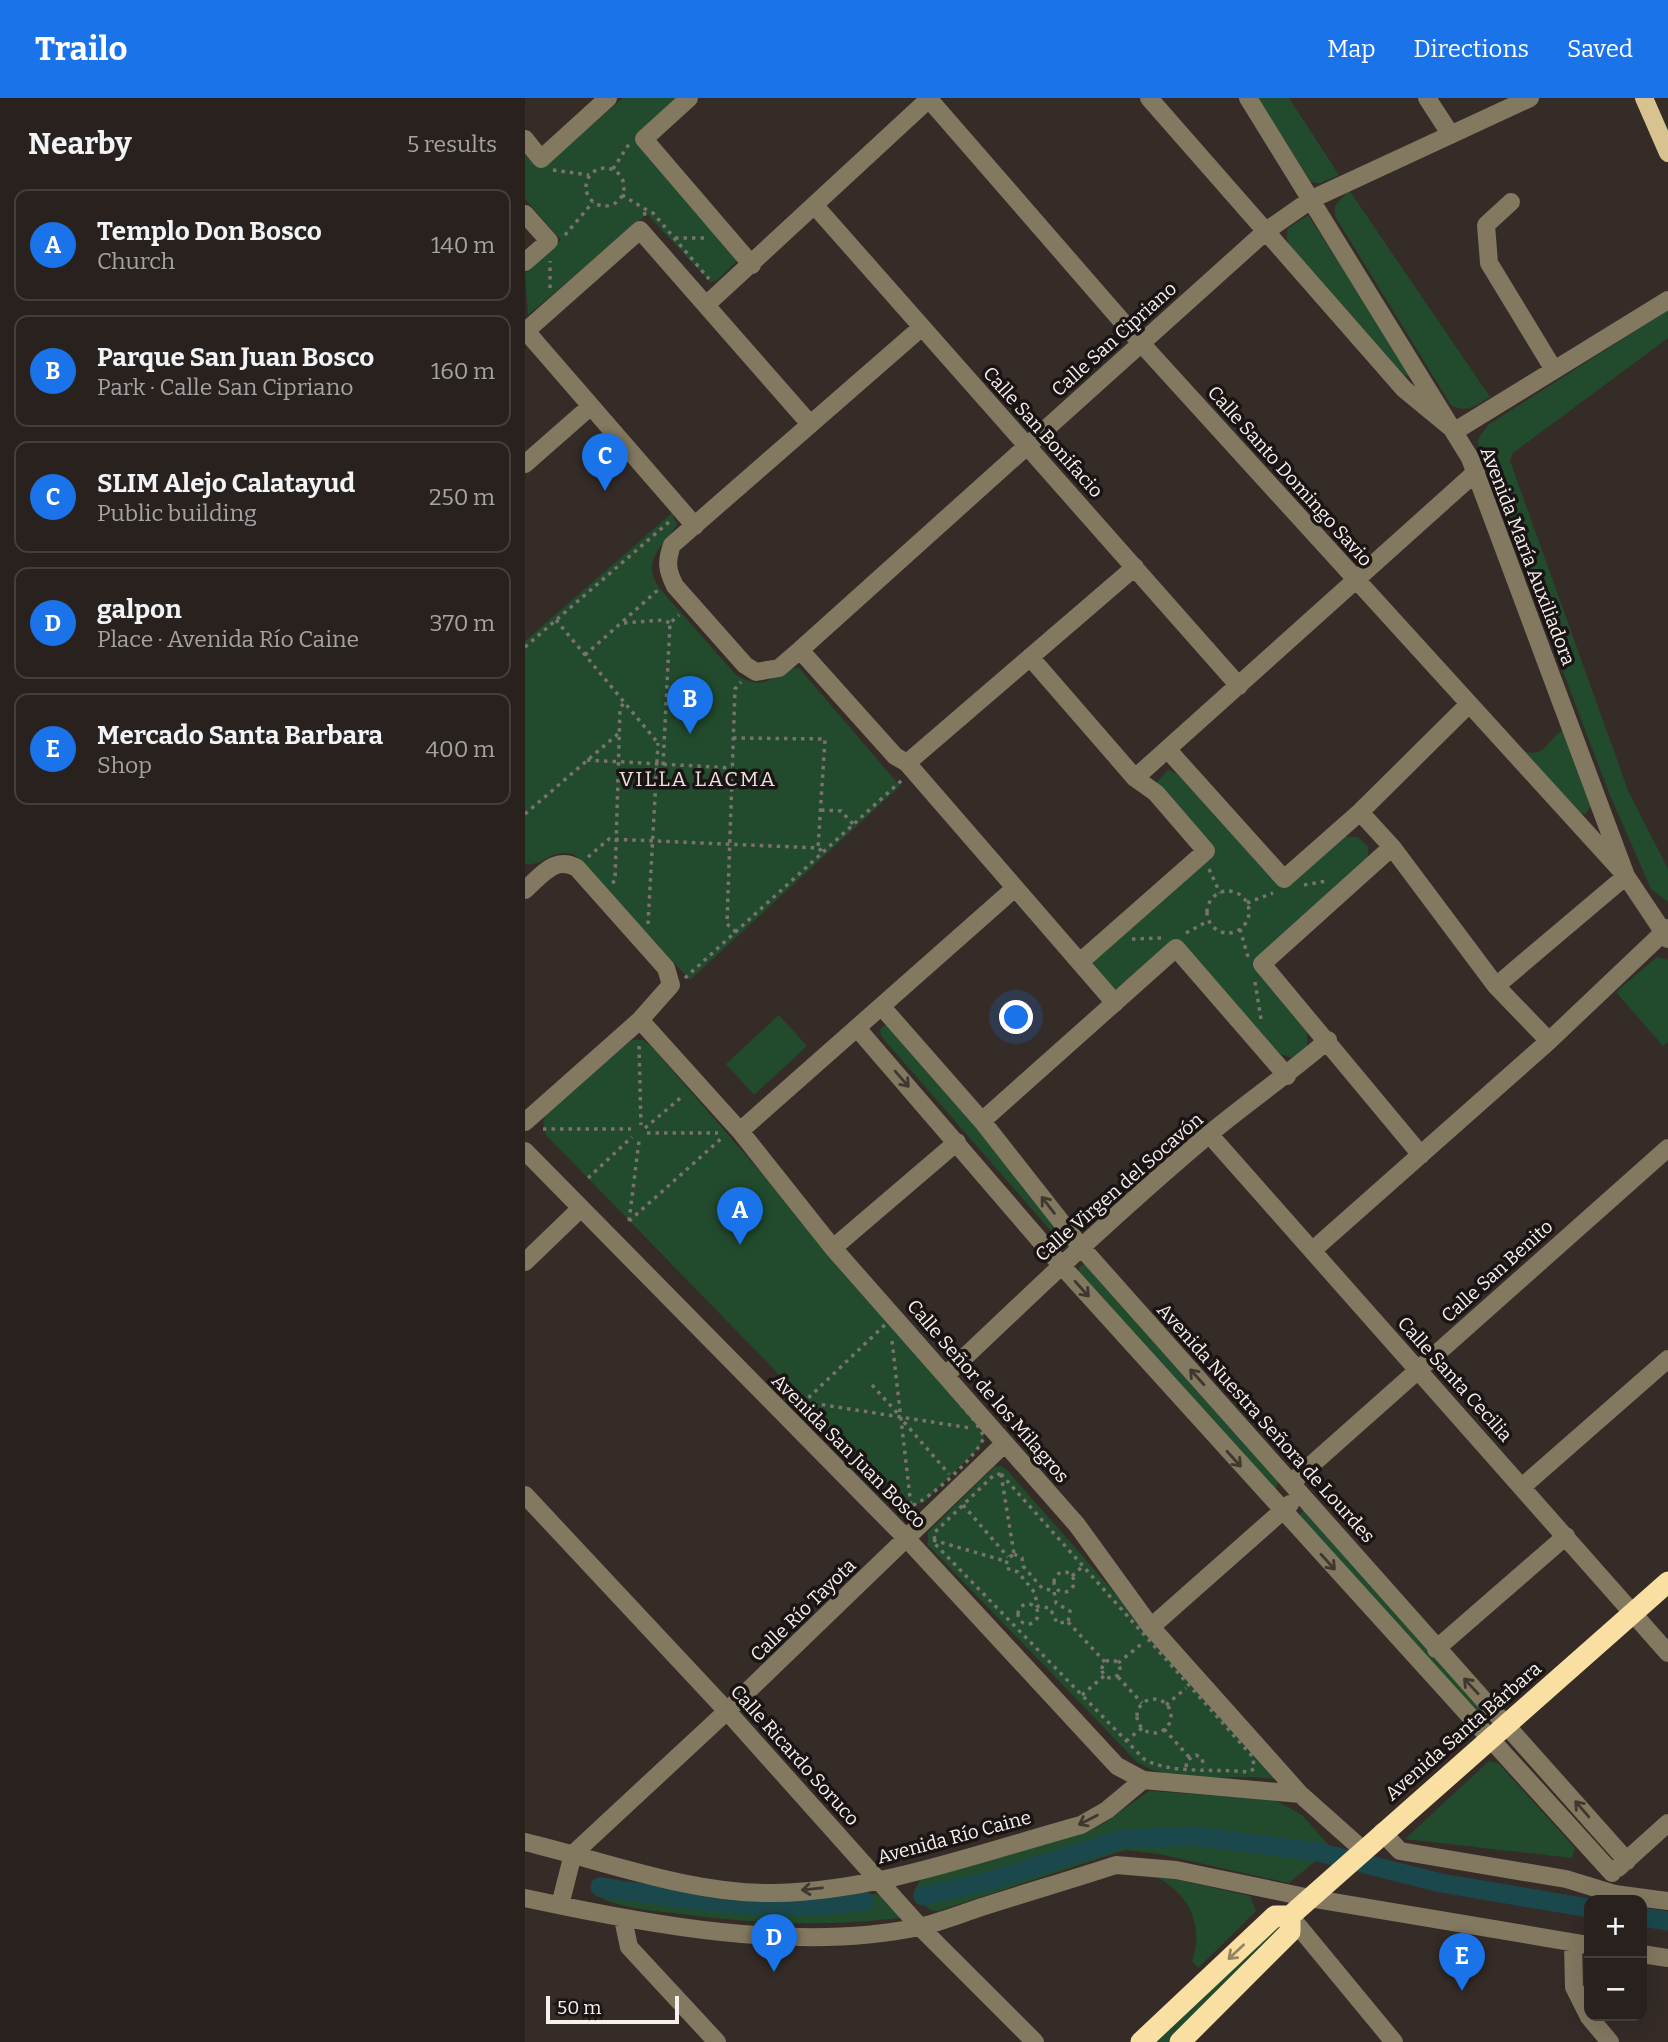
<!DOCTYPE html>
<meta charset="utf-8">
<style>
:root{--surface:#28211e;--page:#302927;--text:#f1f3f6;--muted:#a5a3a4;--line:#443e3c;--accent:#1a73e8}
body{margin:0;font-family:Bitter,serif;background:var(--page);color:var(--text)}
.controls{position:absolute;right:21px;bottom:21px;display:grid;overflow:hidden;border-radius:14px;box-shadow:0 7px 28px #0002}
.controls button{width:63px;height:63px;display:grid;place-items:center;padding:0;border:0;border-bottom:2px solid var(--line);background:var(--surface);color:var(--text);font:35px sans-serif}
.scale{position:absolute;left:21px;bottom:18px;width:133px;box-sizing:border-box;padding-left:7px;border:4px solid #f7f1ee;border-top:0;font-size:19px;line-height:24px;white-space:nowrap;color:#f7f1ee;-webkit-text-stroke:5px #1a1514;paint-order:stroke}
.you{position:absolute;left:492px;top:920px;width:24px;height:24px;margin:-18px;border:5px solid #fff;border-radius:50%;background:#1a73e8;box-shadow:0 0 0 10px #1a73e833}
.badge{display:grid;place-items:center;width:46px;height:46px;border-radius:50%;background:var(--accent);color:#fff;font-size:23px;font-weight:700}
.pin{position:absolute;translate:-50% -58px;filter:drop-shadow(0 2px 4px #0008)}
.pin::after{content:'';position:absolute;top:37px;width:24px;height:21px;background:inherit;clip-path:polygon(0 0,100% 0,50% 100%)}
.list{margin:0;padding:0;list-style:none}
h2{display:flex;justify-content:space-between;align-items:center;height:91px;margin:0;padding:0 28px;font-size:30px}
h2 small{font-size:23px;font-weight:400;color:var(--muted)}
.list li{display:grid;grid-template-columns:46px 1fr auto;gap:21px;align-items:center;box-sizing:border-box;height:112px;margin:0 14px 14px;padding:0 14px;border:2px solid var(--line);border-radius:14px}
.list b{display:block;font-size:26px;white-space:nowrap}
.list p{margin:0;font-size:23px;white-space:nowrap;color:var(--muted)}
.list em{font-size:23px;font-style:normal;color:var(--muted)}
.map{position:relative;flex:none;width:1143px;height:1944px;overflow:hidden}
header{display:flex;align-items:center;gap:42px;box-sizing:border-box;height:98px;padding:0 35px;background:var(--accent);color:#fff}
header strong{font-size:33px}
nav{display:flex;gap:38px;margin-inline-start:auto;font-size:24px}
main{display:flex}
aside{flex:1;background:var(--surface)}
.map>svg:first-child{display:block}
</style>
<header>
<strong>Trailo</strong>
<nav><a>Map</a><a>Directions</a><a>Saved</a></nav>
</header>
<main>
<aside>
<h2>Nearby<small>5 results</small></h2>
<ul class="list">
<li><span class="badge">A</span><div><b>Templo Don Bosco</b><p>Church</p></div><em>140 m</em></li>
<li><span class="badge">B</span><div><b>Parque San Juan Bosco</b><p>Park · Calle San Cipriano</p></div><em>160 m</em></li>
<li><span class="badge">C</span><div><b>SLIM Alejo Calatayud</b><p>Public building</p></div><em>250 m</em></li>
<li><span class="badge">D</span><div><b>galpon</b><p>Place · Avenida Río Caine</p></div><em>370 m</em></li>
<li><span class="badge">E</span><div><b>Mercado Santa Barbara</b><p>Shop</p></div><em>400 m</em></li>
</ul>
</aside>
<div class="map">
<svg width="1143" height="1944" viewBox="0 0 1143 1944">
<rect width="100%" height="100%" fill="#352c28"/>
<path fill="#224b2d" d="M98,0H155L112,37L213,162L191,183L185,184L122,116L3,217L0,175L36,142L0,101V52L37,53Z
M733,0H764L814,77L795,85L786,84Z
M824,92L965,299C951,307 941,316 926,307L810,118V108Z
M783,117L887,277L885,279L878,276L766,149L762,142V131Z
M1143,212V240L988,355L985,363L1104,695L1143,771V804L1126,791L1084,695L954,351L953,341L963,327Z
M147,415L152,427C139,448 114,462 135,491L211,577C247,598 249,569 274,570L375,688L165,882L50,757C26,748 20,769 0,766V543Z
M1038,632L1066,708L1060,716L1054,715L1001,654C1022,659 1023,640 1038,632Z
M643,672L652,676L756,788L819,739H833L843,749V759L728,868L782,933V949L768,960L755,956L654,842L588,893L564,865L677,764L629,687Z
M1132,859L1143,862V944L1138,948L1091,894Z
M254,917L282,948L229,997L201,966Z
M359,928H364L548,1139L545,1149L538,1147L356,938L355,931Z
M107,942H118L126,948L456,1328L459,1340L454,1350L399,1404L386,1408L377,1403L21,1037L18,1024L23,1012Z
M560,1166L753,1383L751,1390L749,1391L553,1174L555,1168Z
M475,1368L481,1371L754,1682C709,1673 653,1690 612,1664L403,1447V1434L469,1369Z
M779,1412L955,1609L953,1616L773,1418Z
M964,1663L973,1665L1050,1750L1047,1760L880,1741Z
M624,1693L748,1701L777,1717L806,1750L764,1785L634,1756L600,1752L413,1813L405,1812L388,1795L397,1779L564,1732L581,1724Z
M623,1775L725,1798L731,1813L673,1870L667,1863C681,1824 660,1790 623,1775Z
M75,1779L196,1804L248,1806L351,1796L360,1800L375,1820C297,1829 226,1826 148,1815C122,1812 94,1810 70,1797Z
M752,1825L760,1826L645,1944H628Z"/>
<g fill="none" stroke-linecap="round" stroke-linejoin="round">
<path stroke="#1b484d" stroke-width="19" d="M75,1789C163,1802 249,1816 339,1803
M398,1798L464,1783L597,1741L668,1738L793,1754L916,1785L1064,1810
M1117,1819L1143,1823"/>
<path stroke="#7a726f" stroke-width="3.5" stroke-dasharray="3.5 5" stroke-linecap="butt" d="M61 89a19 19 0 1 1 38 0a19 19 0 1 1-38 0Z
M88,71L104,46
M28,72L64,77
M97,97L125,114
M118,116L128,115L184,181
M40,137L68,104
M150,140H180
M25,190V163
M31,522L133,645
M99,525L138,522L145,525
M0,549L144,424
M60,557L134,491
M208,640L300,641L293,750
M62,662L207,670
M138,667L145,525L154,517
M296,712L316,713L328,726
M0,716L94,635
M63,759L84,741L293,750L298,754
M684,771L695,795
M87,785L90,783L95,611L99,604
M779,787L802,783
M682 814a21 21 0 1 1 42 0a21 21 0 1 1-42 0Z
M722,805L748,795
M123,826L133,645
M715,831L723,859
M211,834L202,826L210,591L216,584
M661,835L683,823
M607,841L638,840
M160,880L377,682
M730,884L736,921
M114,948L116,1027
M120,1030L159,997
M18,1031H106
M122,1035H193
M63,1080L107,1039
M104,1123L198,1039
M104,1123L114,1043
M365,1222L449,1322L459,1338C456,1355 403,1403 386,1408L377,1403L279,1304Z
M367,1243L386,1408
M347,1287L375,1318
M280,1304L445,1330
M379,1324L424,1376
M476,1376L728,1659L729,1671L723,1674C691,1670 647,1677 619,1661L410,1446L409,1435L469,1377Z
M476,1376L489,1456
M438,1407L483,1459
M408,1442L480,1463
M489,1456L497,1460L498,1468L517,1490L529,1493L531,1505L545,1513L543,1524L532,1525L525,1510L512,1508L510,1495L493,1474L481,1470L482,1461Z
M529 1484a10 10 0 1 1 20 0a10 10 0 1 1-20 0Z
M547,1478L558,1468
M493 1516a10 10 0 1 1 20 0a10 10 0 1 1-20 0Z
M543,1524L580,1564
M577 1571a9 9 0 1 1 18 0a9 9 0 1 1-18 0Z
M593,1565L619,1544
M593,1579L617,1605
M557,1597L579,1578
M612 1618a17 17 0 1 1 34 0a17 17 0 1 1-34 0Z
M641,1607L661,1590
M639,1631L664,1659
M601,1643L617,1630
M661,1669L662,1662L671,1657L677,1660L679,1670"/>
<path stroke="#837860" stroke-width="18" d="M164,0L119,41L227,167
M403,0L615,244L1101,778
M624,0L879,291L930,333L1143,202
M723,0L945,360L1101,778L1143,841
M902,0L926,37
M0,41L16,61L83,0
M986,104L961,127L964,165L1029,272
M291,109L714,588
M0,116L24,143L0,164
M181,207L405,0
M397,229L147,447C141,464 142,472 150,488L220,567L231,574L254,570L275,552L741,133L787,101L1005,0
M0,232L170,428
M1,233L115,132L285,326
M0,366L66,308
M275,552L370,658L382,665L590,905
M505,559L610,680L631,695L681,753L555,864
M643,652L759,781L835,714L943,607
M382,665L610,469
M610,680L951,374
M835,714L867,749L971,888L1024,943
M867,749L737,866L896,1057
M0,792C16,778 30,757 52,770L141,870L146,887L115,922L0,1024
M971,888L1101,778
M357,909L457,1023L556,1149L1102,1763
M115,922L215,1033L308,1150L552,1427L626,1529L775,1696
M332,930L536,1167L1087,1775
M457,1023L651,850L762,978
M215,1033L490,790
M684,1036L1143,1555
M0,1053L382,1441L592,1668L618,1682L775,1696L838,1752
M308,1150L432,1044
M788,1152L1024,943L1143,830
M0,1164L55,1111
M422,1276C507,1195 592,1114 682,1038C721,1005 764,976 803,942
M766,1385L1143,1050
M997,1389L1143,1261
M0,1397L202,1613L395,1829L510,1944
M626,1529L765,1406
M911,1551L1041,1438
M857,1734L875,1753L1041,1781L1090,1796L1143,1803
M0,1744C79,1763 168,1797 250,1795C354,1793 457,1754 556,1727L582,1712L618,1682
M1093,1770L1143,1725
M0,1800C120,1826 272,1855 394,1829C416,1824 438,1815 460,1808C504,1794 548,1781 591,1767L651,1772L785,1800L1064,1847
M35,1807L48,1756L202,1613L480,1345
M765,1818L869,1944
M98,1821L104,1849L192,1944
M1048,1845L1049,1889L1064,1919L1085,1944
M1117,1856L1143,1860"/>
<path stroke="#d8c290" stroke-width="18" d="M1119,0L1143,55"/>
<path stroke="#fadfa2" stroke-width="21" d="M616,1944L750,1818H765L1143,1484
M655,1944L765,1834V1818"/>
</g>
<defs><path id="oneway-shaft" d="M-6 0H5M1.5-3L5.5 0L1.5 3" fill="none" stroke-width="1.6" stroke-linecap="round" stroke-linejoin="round" transform="scale(1.75)"/></defs>
<g stroke="#3f382f">
<use href="#oneway-shaft" transform="translate(377 981) rotate(49)"/>
<use href="#oneway-shaft" transform="translate(523 1107) rotate(-128)"/>
<use href="#oneway-shaft" transform="translate(557 1191) rotate(48)"/>
<use href="#oneway-shaft" transform="translate(672 1279) rotate(-132)"/>
<use href="#oneway-shaft" transform="translate(709 1361) rotate(48)"/>
<use href="#oneway-shaft" transform="translate(803 1464) rotate(48)"/>
<use href="#oneway-shaft" transform="translate(946 1588) rotate(-133)"/>
<use href="#oneway-shaft" transform="translate(1057 1711) rotate(-131)"/>
<use href="#oneway-shaft" transform="translate(563 1722) rotate(153)"/>
<use href="#oneway-shaft" transform="translate(287 1791) rotate(174)"/>
</g>
<use stroke="#958462" href="#oneway-shaft" transform="translate(711 1854) rotate(137)"/>
<g text-anchor="middle" dominant-baseline="central" stroke-width="7" stroke-linejoin="round" paint-order="stroke">
<g font-size="19" fill="#f7f1ee" stroke="#1a1514">
<text transform="translate(589 241) rotate(-42)">Calle San Cipriano</text>
<text transform="translate(518 334) rotate(48)">Calle San Bonifacio</text>
<text transform="translate(765 378) rotate(48)">Calle Santo Domingo Savio</text>
<text transform="translate(1003 458) rotate(69)">Avenida María Auxiliadora</text>
<text transform="translate(594 1089) rotate(-41)">Calle Virgen del Socavón</text>
<text transform="translate(972 1173) rotate(-42)">Calle San Benito</text>
<text transform="translate(930 1281) rotate(48)">Calle Santa Cecilia</text>
<text transform="translate(463 1293) rotate(49)">Calle Señor de los Milagros</text>
<text transform="translate(741 1325) rotate(48)">Avenida Nuestra Señora de Lourdes</text>
<text transform="translate(324 1353) rotate(45)">Avenida San Juan Bosco</text>
<text transform="translate(278 1512) rotate(-44)">Calle Río Tayota</text>
<text transform="translate(938 1633) rotate(-41)">Avenida Santa Bárbara</text>
<text transform="translate(270 1657) rotate(48)">Calle Ricardo Soruco</text>
<text transform="translate(429 1739) rotate(-15)">Avenida Río Caine</text>
</g>
<g font-size="21" letter-spacing="2" fill="#ede1dc" stroke="#1a1514">
<text x="173" y="681">VILLA LACMA</text>
</g>
</g>
</svg>
<div class="controls">
<button>+</button>
<button>−</button>
</div>
<div class="scale">50 m</div>
<div class="you"></div>
<div class="pin badge" style="left:215px;top:1147px">A</div>
<div class="pin badge" style="left:165px;top:636px">B</div>
<div class="pin badge" style="left:80px;top:393px">C</div>
<div class="pin badge" style="left:249px;top:1874px">D</div>
<div class="pin badge" style="left:937px;top:1893px">E</div>
</div>
</main>
